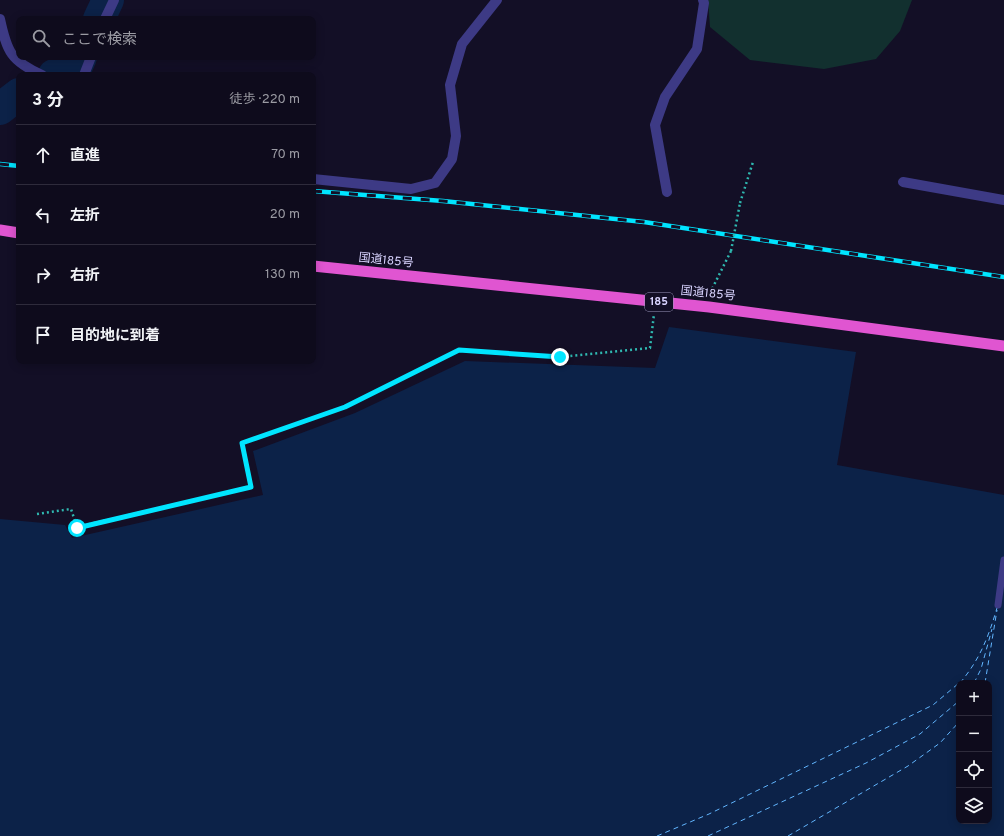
<!DOCTYPE html>
<html lang="ja">
<meta charset="utf-8">
<style>
:root{--surface:#0e0b1c;--page:#171425;--text:#f1f3f6;--muted:#9b9ba3;--line:#2e2b3b}
body{margin:0;font-family:Overpass,"Noto Sans JP",sans-serif;background:var(--page);color:var(--text)}
.controls{position:absolute;right:12px;bottom:12px;display:grid;overflow:hidden;border-radius:8px;box-shadow:0 2px 10px #0003}
.controls button{width:36px;height:36px;display:grid;place-items:center;padding:0;border:0;border-bottom:1px solid var(--line);background:var(--surface);color:var(--text);font:20px sans-serif}
.stop{position:absolute;width:12px;height:12px;margin:-9px;border:3px solid #00e5ff;border-radius:50%;background:#fff}
.stop.end{background:#00e5ff;border-color:#fff;box-shadow:0 1px 4px #0008}
.list{margin:0;padding:0;list-style:none}
h2{display:flex;justify-content:space-between;align-items:center;height:52px;margin:0;padding:0 16px;font-size:17px}
h2 small{font-size:13px;font-weight:400;color:var(--muted)}
.list li{display:grid;grid-template-columns:26px 1fr auto;gap:12px;align-items:center;box-sizing:border-box;height:60px;padding:0 16px;border-top:1px solid var(--line)}
.list b{display:block;font-size:15px;white-space:nowrap}
.list em{font-size:13px;font-style:normal;color:var(--muted)}
.icon{flex:none;width:22px;height:22px;fill:none;stroke:currentColor;stroke-width:2;stroke-linecap:round;stroke-linejoin:round}
.map{position:relative;flex:none;width:1004px;height:836px;overflow:hidden}
.search{position:absolute;background:var(--surface);box-shadow:0 2px 10px #0003;left:16px;top:16px;width:300px;height:44px;display:flex;align-items:center;gap:10px;box-sizing:border-box;padding:0 14px;border-radius:8px;color:var(--muted);font-size:15px}
.panel{position:absolute;background:var(--surface);box-shadow:0 2px 10px #0003;left:16px;top:72px;width:300px;height:292px;border-radius:8px}
.map>svg:first-child{display:block}
</style>
<div class="map">
<svg width="1004" height="836" viewBox="0 0 1004 836">
<rect width="100%" height="100%" fill="#130f26"/>
<path fill="#12302f" d="M708,0H912L900,31L876,59L824,69L750,60L710,27Z"/>
<path fill="#0c2248" fill-rule="evenodd" d="M669,327L856,352L837,465L1004,495V836H0V519L65,525L72,538L263,495L253,451L355,413L465,361L655,368ZM959,683H989V821H959Z"/>
<g fill="none" stroke-linecap="round" stroke-linejoin="round">
<path stroke="#0c2248" stroke-width="32" d="M99,19L108,0
M54,75L77,66L81,57
M0,109L19,94"/>
<path stroke="#62b6ff" stroke-width="1" stroke-dasharray="5 4" stroke-linecap="butt" d="M960,683C980,659 988,638 997,608
M974,683L981,669L992,629
M985,683L997,610
M657,836L709,814L933,705L959,683
M708,836L866,763L920,734L959,701
M788,836L908,766L940,743L959,722"/>
<path stroke="#2fb8b0" stroke-width="2.5" stroke-dasharray="2 3" stroke-linecap="butt" d="M740,203L753,162
M710,293L731,251
M37,514L71,509L77,527L251,487L242,443L345,407L459,350L560,357L650,348L654,314"/>
<path stroke="#3d3a85" stroke-width="7" d="M998,605L1004,560"/>
<path stroke="#3d3a85" stroke-width="10" d="M0,19C7,52 11,61 42,75
M105,19L114,0
M84,75L91,57
M313,179L411,189L435,183L452,159L456,136L450,85L462,44L497,0
M903,182L1004,200
M667,192L655,125L665,97L697,49L704,3L703,0"/>
<path stroke="#e055d1" stroke-width="11" d="M0,230L19,233
M313,266L709,307L1004,346"/>
<g stroke="#00e5ff" stroke-width="4.5">
<path id="rail" d="M0,164L19,166
M313,191L443,201L644,222L1004,277"/>
</g>
<use href="#rail" stroke="#130f26" stroke-width="3" stroke-dasharray="9" stroke-linecap="butt"/>
<path stroke="#2fb8b0" stroke-width="2.5" stroke-dasharray="2 3" stroke-linecap="butt" d="M731,251L740,203"/>
</g>
<g fill="none" stroke-linecap="round" stroke-linejoin="round">
<path stroke="#00e5ff" stroke-width="5" d="M77,528L251,487L242,443L345,407L459,350L560,357"/>
</g>
<g text-anchor="middle" dominant-baseline="central" stroke-width="4" stroke-linejoin="round" paint-order="stroke">
<rect fill="#130f26" stroke="#9e99be" stroke-width="1" x="645" y="293" width="28" height="18" rx="3"/>
<g font-size="11" font-weight="bold" fill="#d9d4ff">
<text x="659" y="302">185</text>
</g>
<g font-size="12" fill="#d9d4ff" stroke="#130f26">
<text transform="translate(386 261) rotate(6)">国道185号</text>
<text transform="translate(708 294) rotate(6)">国道185号</text>
</g>
</g>
</svg>
<div class="controls">
<button>+</button>
<button>−</button>
<button><svg class="icon" aria-label="locate" viewBox="0 0 24 24"><circle cx="12" cy="12" r="6"/><path d="M12 2v4M12 18v4M2 12h4M18 12h4"/></svg></button>
<button><svg class="icon" aria-label="layers" viewBox="0 0 24 24"><path d="M12 4l9 5-9 5-9-5zM3 14l9 5 9-5"/></svg></button>
</div>
<div class="stop" style="left:77px;top:528px"></div>
<div class="stop end" style="left:560px;top:357px"></div>
<div class="search"><svg class="icon" aria-label="search" viewBox="0 0 24 24"><circle cx="10" cy="10" r="6"/><path d="M15 15l6 6"/></svg>ここで検索</div>
<section class="panel">
<h2>3 分<small>徒歩 · 220 m</small></h2>
<ul class="list">
<li><svg class="icon" aria-label="ahead" viewBox="0 0 24 24"><path d="M12 20V5M6 11l6-6 6 6"/></svg><div><b>直進</b></div><em>70 m</em></li>
<li><svg class="icon" aria-label="left" viewBox="0 0 24 24"><path d="M17 20v-9H6M10 6l-5 5 5 5"/></svg><div><b>左折</b></div><em>20 m</em></li>
<li><svg class="icon" aria-label="right" viewBox="0 0 24 24"><path d="M7 20v-9h11M14 6l5 5-5 5"/></svg><div><b>右折</b></div><em>130 m</em></li>
<li><svg class="icon" aria-label="arrive" viewBox="0 0 24 24"><path d="M6 21V4h12l-3 4 3 4H6"/></svg><div><b>目的地に到着</b></div></li>
</ul>
</section>
</div>
